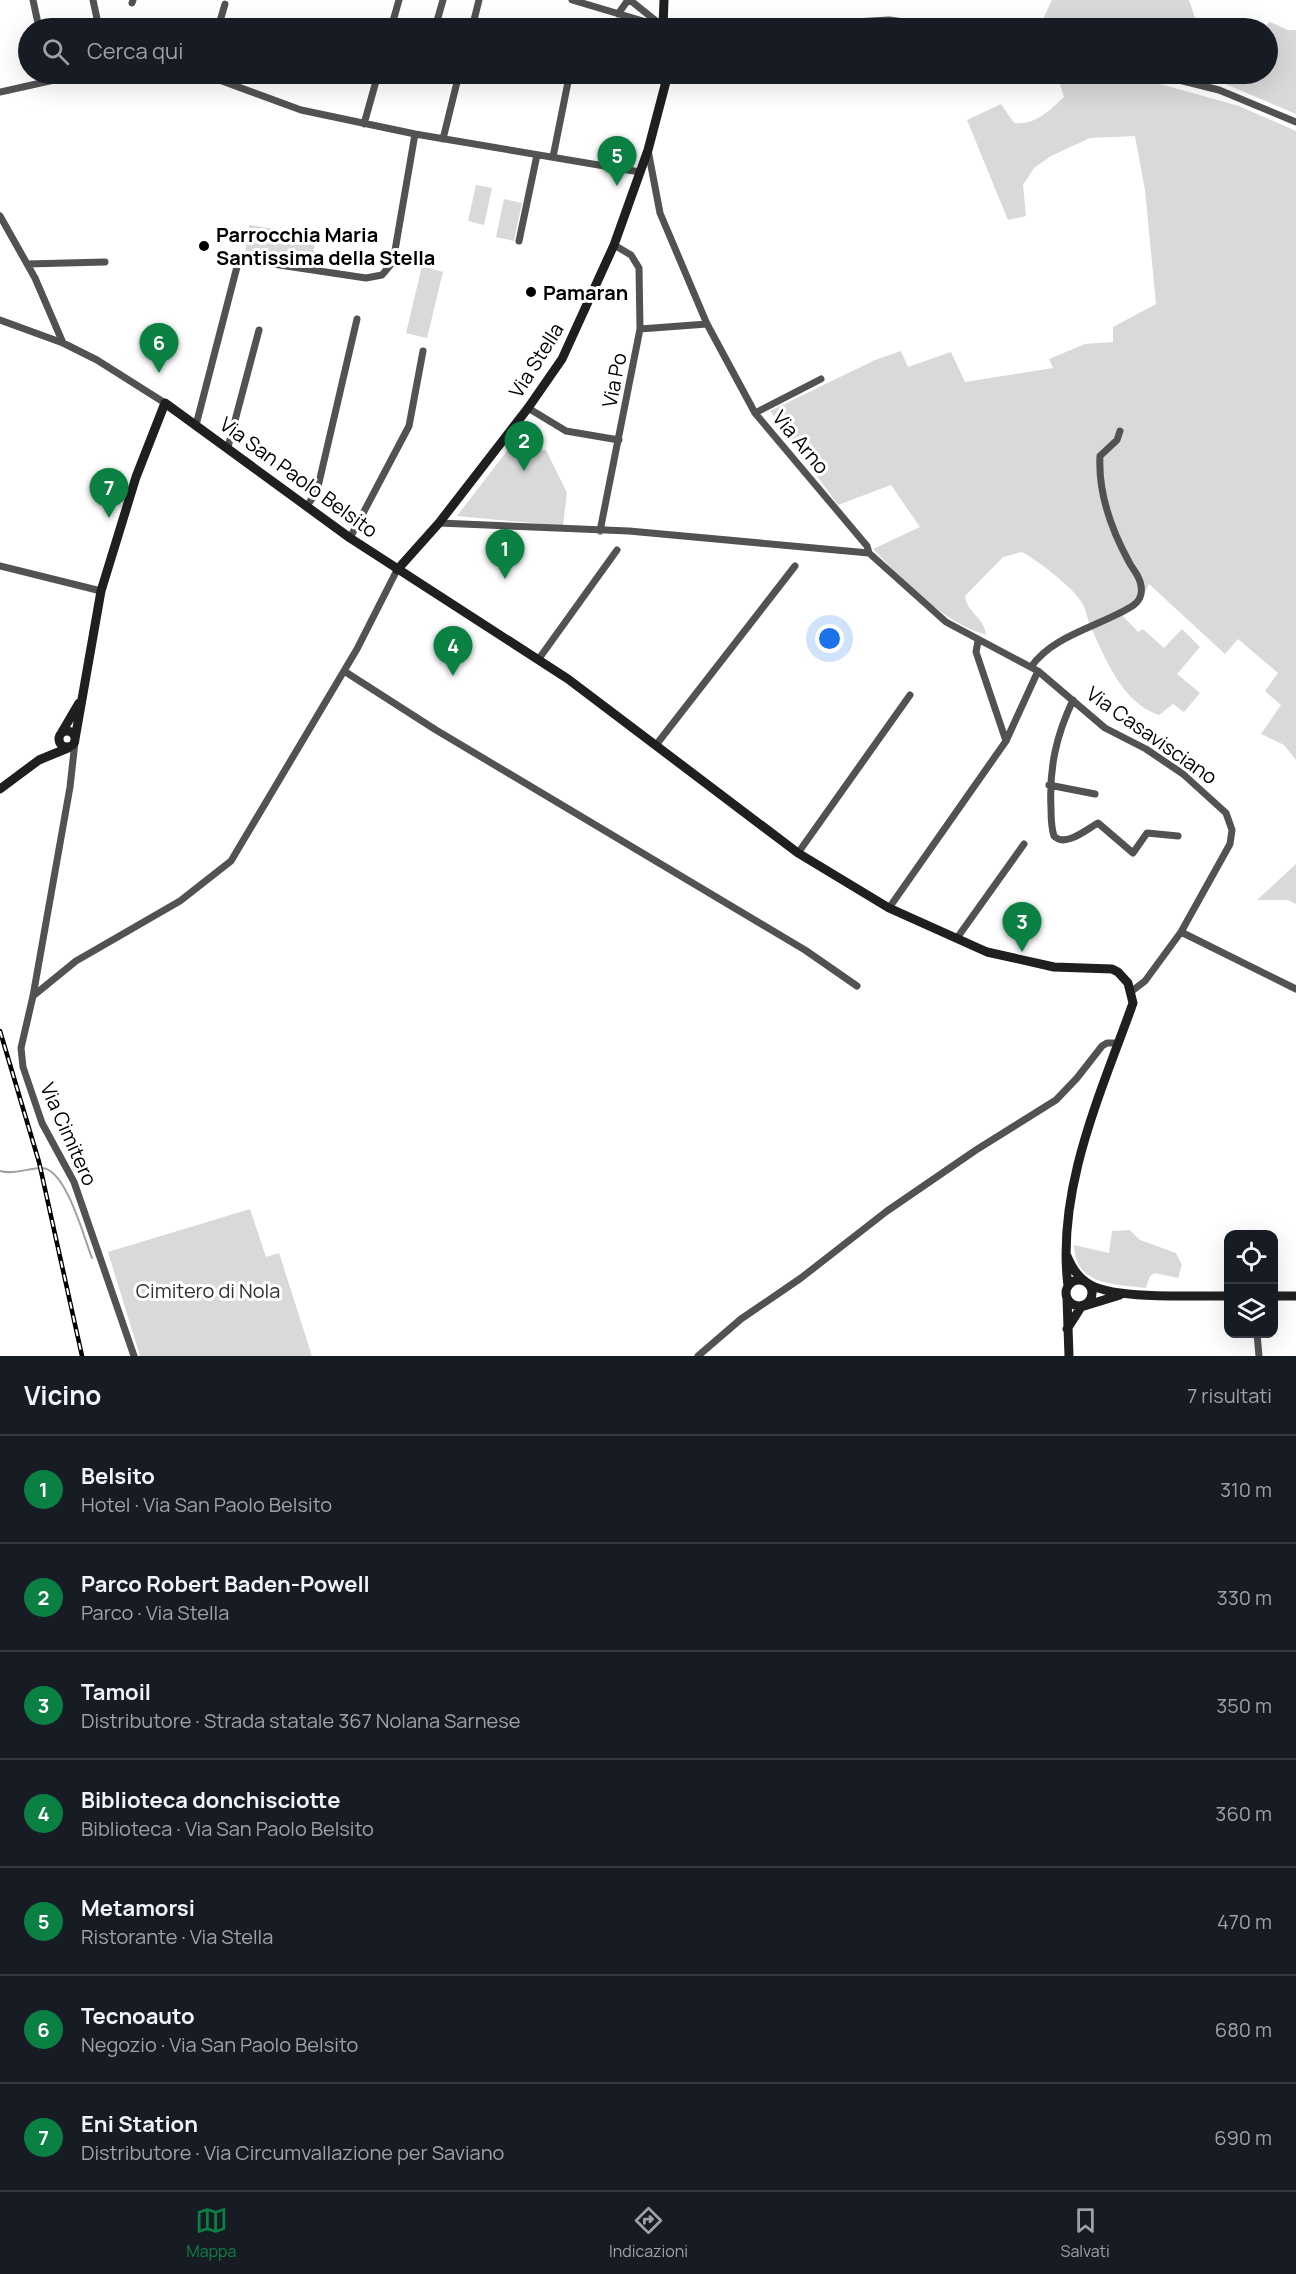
<!DOCTYPE html>
<html lang="it">
<meta charset="utf-8">
<style>
:root{--surface:#171b24;--page:#242831;--text:#f1f3f6;--muted:#9ea1a6;--line:#363941;--accent:#0b8043}
body{margin:0;font-family:Manrope,sans-serif;background:var(--page);color:var(--text)}
.controls{position:absolute;right:18px;bottom:18px;display:grid;overflow:hidden;border-radius:12px;box-shadow:0 6px 24px #0002}
.controls button{width:54px;height:54px;display:grid;place-items:center;padding:0;border:0;border-bottom:2px solid var(--line);background:var(--surface);color:var(--text);font:30px sans-serif}
.you{position:absolute;left:830px;top:639px;width:21px;height:21px;margin:-15px;border:4px solid #fff;border-radius:50%;background:#1a73e8;box-shadow:0 0 0 9px #1a73e833}
.badge{display:grid;place-items:center;width:39px;height:39px;border-radius:50%;background:var(--accent);color:#fff;font-size:20px;font-weight:700}
.pin{position:absolute;translate:-50% -50px;filter:drop-shadow(0 2px 3px #0008)}
.pin::after{content:'';position:absolute;top:32px;width:21px;height:18px;background:inherit;clip-path:polygon(0 0,100% 0,50% 100%)}
.list{margin:0;padding:0;list-style:none}
h2{display:flex;justify-content:space-between;align-items:center;height:78px;margin:0;padding:0 24px;font-size:26px}
h2 small{font-size:20px;font-weight:400;color:var(--muted)}
.list li{display:grid;grid-template-columns:39px 1fr auto;gap:18px;align-items:center;box-sizing:border-box;height:108px;padding:0 24px;border-top:2px solid var(--line)}
.list b{display:block;font-size:22px;white-space:nowrap}
.list p{margin:0;font-size:20px;white-space:nowrap;color:var(--muted)}
.list em{font-size:20px;font-style:normal;color:var(--muted)}
.icon{flex:none;width:33px;height:33px;fill:none;stroke:currentColor;stroke-width:2;stroke-linecap:round;stroke-linejoin:round}
.map{position:relative;flex:none;width:1296px;height:1356px;overflow:hidden}
.search{position:absolute;background:var(--surface);box-shadow:0 6px 24px #0002;left:18px;right:18px;top:18px;height:66px;display:flex;align-items:center;gap:15px;box-sizing:border-box;padding:0 21px;border-radius:33px;color:var(--muted);font-size:22px}
.sheet{height:834px;background:var(--surface)}
nav{display:flex;justify-content:space-around;align-items:center;box-sizing:border-box;height:84px;border-top:2px solid var(--line);background:var(--surface);font-size:16px;color:var(--muted)}
nav a{display:grid;justify-items:center;gap:3px}
nav .on{color:var(--accent)}
.map>svg:first-child{display:block}
</style>
<div class="map">
<svg width="1296" height="1356" viewBox="0 0 1296 1356">
<rect width="100%" height="100%" fill="#fff"/>
<path fill="#d9d9d9" d="M1052,0H1189L1196,21L1205,28H1039Z
M1270,22L1288,30H1296V114L1218,81L1186,74H1268V28H1263Z
M1057,74H1124L1239,106L1296,131V760L1284,745L1261,734L1281,705L1265,691L1278,673L1238,639L1225,654L1149,584L1139,604L1123,616L1138,632L1143,629L1164,648L1182,629L1200,647L1177,674L1200,693L1184,712L1173,704L1159,715C1122,703 1105,658 1090,625C1087,618 1086,609 1082,603C1073,587 1038,561 1022,552L1003,557L965,596C967,613 985,618 986,635C941,621 905,582 873,549L920,527L891,485L838,505L770,411L875,360L901,351L908,367L951,352L965,382L1053,368L1049,359L1085,344L1113,342V327L1156,304L1145,190L1135,136L1090,138L1051,156L1034,168L1023,185L1026,216L1008,220L967,120L1001,104L1014,123C1036,125 1049,111 1064,97Z
M476,185L492,188L484,225L468,221Z
M504,199L522,203L514,241L496,237Z
M249,225L316,235L312,265L245,255Z
M422,266L443,272L427,338L406,333Z
M510,447L546,450L567,493L563,526L457,516Z
M1296,864V904L1288,900H1257Z
M250,1209L266,1257L279,1253L312,1356H140L108,1252Z
M1130,1230L1140,1240L1176,1253L1182,1265L1178,1278L1155,1273L1150,1276L1146,1288C1115,1284 1075,1286 1074,1245L1109,1253L1112,1231Z"/>
<g fill="none" stroke-linecap="round" stroke-linejoin="round">
<path stroke="#a0a0a0" stroke-width="2" d="M0,1171C14,1175 28,1168 42,1168C66,1169 84,1238 92,1258"/>
<path stroke="#525252" stroke-width="7" d="M33,0L39,28
M93,0L99,28
M572,0L663,27
M630,0L661,25
M132,3L133,0
M618,14L628,0
M218,28L225,4
M391,28L399,0
M435,28L443,0
M472,28L479,0
M748,28L889,20L950,28
M203,74L301,110L415,134L640,172
M1155,74L1219,90L1296,122
M0,92L81,74
M364,124L378,74
M443,139L459,74
M648,150L660,213L707,324L755,413L867,546L869,553L946,622L1038,671L1105,728L1146,749L1183,774L1226,813L1232,830L1230,844L1181,932
M553,157L568,82
M0,216L35,278L63,343
M519,241L537,155
M27,264L105,262
M0,320L63,343L97,360L165,403
M640,329L707,324
M528,408L566,431L619,440
M755,413L821,379
M196,425L239,259L366,278L382,275L393,262L415,134
M228,447L259,330
M307,506L317,491L357,319
M439,523L629,531L869,553
M600,531L640,329L639,268L631,255L614,245
M350,538L409,426L423,351
M0,566L101,591
M978,641L976,652L1006,741
M538,660L617,550
M1031,667C1052,636 1097,627 1129,608C1138,603 1143,597 1141,586C1140,576 1133,570 1129,562C1111,529 1098,494 1100,456L1117,440L1120,431
M344,671L436,730L805,950L857,986
M1073,700C1056,736 1049,768 1051,808C1051,817 1051,827 1054,836C1065,848 1087,829 1098,823L1133,853L1147,833L1178,836
M75,742L70,787L33,996L21,1048L23,1067L42,1123L74,1182L134,1356
M656,745L795,566
M1049,785L1095,794
M798,853L910,695
M889,908L1006,741L1038,671
M957,938L1024,844
M1132,991L1145,981L1181,932L1296,989
M33,996L76,961L180,901L231,861L357,649L397,570
M1257,1334L1259,1356
M698,1356L741,1319L801,1278L887,1211L976,1150L1056,1100L1077,1078L1102,1046L1107,1043H1119"/>
<path stroke="#1f1f1f" stroke-width="9" d="M663,28L664,0
M397,570L439,523L528,408L562,359L614,245L648,150L668,74
M59 739a8 8 0 1 1 16 0a8 8 0 1 1-16 0Z
M62,732L79,703
M75,739L101,591L136,477L165,403L350,538L568,679L798,853L889,908L987,952L1054,967L1112,969L1118,972L1128,983L1133,1003C1101,1093 1056,1189 1068,1286
M0,789L39,760L68,748
M1067,1256C1071,1266 1077,1276 1086,1282C1111,1301 1196,1295 1228,1296
M1066 1293a13 13 0 1 1 26 0a13 13 0 1 1-26 0Z
M1274,1296H1296
M1067,1298L1069,1356
M1067,1329L1081,1307L1120,1295"/>
<g stroke="#000" stroke-width="4.5">
<path id="rail" d="M0,1031L39,1162L82,1356"/>
</g>
<use href="#rail" stroke="#fff" stroke-width="2" stroke-dasharray="7" stroke-linecap="butt"/>
</g>
<g fill="#000" stroke="#fff" stroke-width="2">
<circle cx="204" cy="246" r="6"/>
<circle cx="531" cy="292" r="6"/>
</g>
<g text-anchor="middle" dominant-baseline="central" stroke-width="6" stroke-linejoin="round" paint-order="stroke">
<g font-size="20" font-weight="bold" fill="#000" stroke="#fff" text-anchor="start">
<text x="216" y="234">Parrocchia Maria<tspan x="216" dy="23">Santissima della Stella</tspan></text>
<text x="543" y="292">Pamaran</text>
</g>
<g font-size="20" fill="#000" stroke="#fff">
<text transform="translate(536 360) rotate(-58)">Via Stella</text>
<text transform="translate(614 380) rotate(-79)">Via Po</text>
<text transform="translate(801 442) rotate(50)">Via Arno</text>
<text transform="translate(299 477) rotate(36)">Via San Paolo Belsito</text>
<text transform="translate(1152 735) rotate(35)">Via Casavisciano</text>
<text transform="translate(69 1134) rotate(66)">Via Cimitero</text>
</g>
<g font-size="20" fill="#303030" stroke="#fff">
<text x="208" y="1290">Cimitero di Nola</text>
</g>
</g>
</svg>
<div class="controls">
<button><svg class="icon" aria-label="locate" viewBox="0 0 24 24"><circle cx="12" cy="12" r="6"/><path d="M12 2v4M12 18v4M2 12h4M18 12h4"/></svg></button>
<button><svg class="icon" aria-label="layers" viewBox="0 0 24 24"><path d="M12 4l9 5-9 5-9-5zM3 14l9 5 9-5"/></svg></button>
</div>
<div class="you"></div>
<div class="pin badge" style="left:505px;top:579px">1</div>
<div class="pin badge" style="left:524px;top:471px">2</div>
<div class="pin badge" style="left:1022px;top:952px">3</div>
<div class="pin badge" style="left:453px;top:676px">4</div>
<div class="pin badge" style="left:617px;top:186px">5</div>
<div class="pin badge" style="left:159px;top:373px">6</div>
<div class="pin badge" style="left:109px;top:518px">7</div>
<div class="search"><svg class="icon" aria-label="search" viewBox="0 0 24 24"><circle cx="10" cy="10" r="6"/><path d="M15 15l6 6"/></svg>Cerca qui</div>
</div>
<section class="sheet">
<h2>Vicino<small>7 risultati</small></h2>
<ul class="list">
<li><span class="badge">1</span><div><b>Belsito</b><p>Hotel · Via San Paolo Belsito</p></div><em>310 m</em></li>
<li><span class="badge">2</span><div><b>Parco Robert Baden-Powell</b><p>Parco · Via Stella</p></div><em>330 m</em></li>
<li><span class="badge">3</span><div><b>Tamoil</b><p>Distributore · Strada statale 367 Nolana Sarnese</p></div><em>350 m</em></li>
<li><span class="badge">4</span><div><b>Biblioteca donchisciotte</b><p>Biblioteca · Via San Paolo Belsito</p></div><em>360 m</em></li>
<li><span class="badge">5</span><div><b>Metamorsi</b><p>Ristorante · Via Stella</p></div><em>470 m</em></li>
<li><span class="badge">6</span><div><b>Tecnoauto</b><p>Negozio · Via San Paolo Belsito</p></div><em>680 m</em></li>
<li><span class="badge">7</span><div><b>Eni Station</b><p>Distributore · Via Circumvallazione per Saviano</p></div><em>690 m</em></li>
</ul>
</section>
<nav>
<a class="on"><svg class="icon" aria-label="map" viewBox="0 0 24 24"><path d="M3 6l6-2 6 2 6-2v14l-6 2-6-2-6 2zM9 4v14M15 6v14"/></svg>Mappa</a>
<a><svg class="icon" aria-label="directions" viewBox="0 0 24 24"><path d="M12 3l9 9-9 9-9-9zM9 14v-3h6M13 9l2 2-2 2"/></svg>Indicazioni</a>
<a><svg class="icon" aria-label="saved" viewBox="0 0 24 24"><path d="M7 4h10v16l-5-4-5 4z"/></svg>Salvati</a>
</nav>
